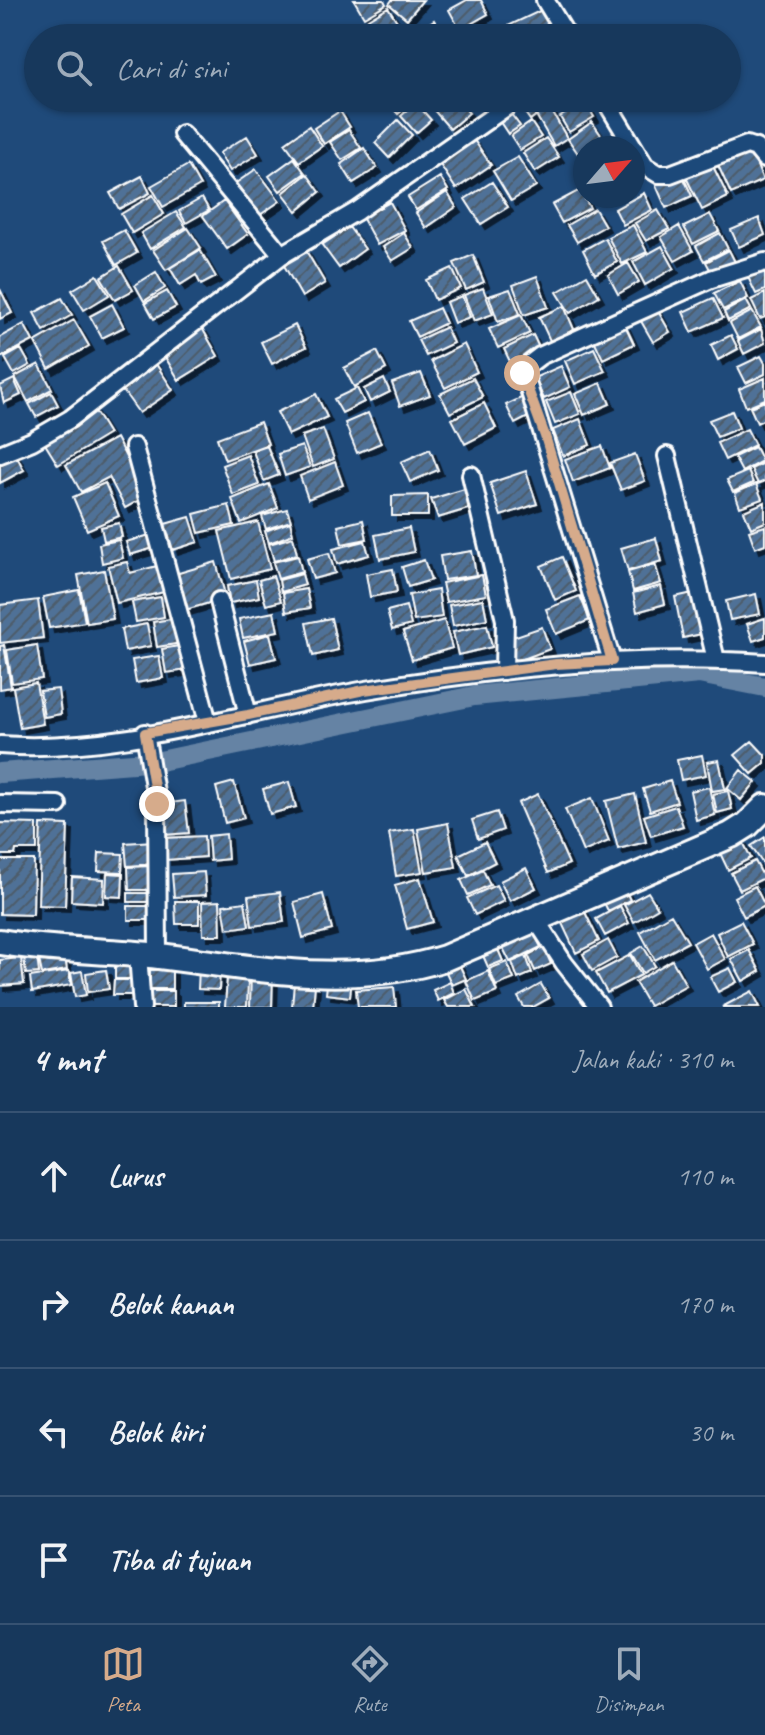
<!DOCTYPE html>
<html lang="id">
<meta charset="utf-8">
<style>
:root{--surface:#17385c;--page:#203f62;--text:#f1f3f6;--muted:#9eacbb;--line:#365272;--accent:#d6ab8b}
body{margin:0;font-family:Caveat,sans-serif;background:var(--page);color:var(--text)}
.compass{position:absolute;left:573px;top:136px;width:72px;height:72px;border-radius:50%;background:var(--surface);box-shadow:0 2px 6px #0004;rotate:62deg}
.stop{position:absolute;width:24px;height:24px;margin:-18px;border:6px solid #d6ab8b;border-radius:50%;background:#fff}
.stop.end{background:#d6ab8b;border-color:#fff;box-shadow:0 2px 8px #0008}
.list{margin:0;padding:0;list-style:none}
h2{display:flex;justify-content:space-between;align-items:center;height:104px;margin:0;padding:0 32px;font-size:34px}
h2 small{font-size:26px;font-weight:400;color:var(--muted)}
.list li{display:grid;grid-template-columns:52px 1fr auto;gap:24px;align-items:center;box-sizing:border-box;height:128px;padding:0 32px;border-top:2px solid var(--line)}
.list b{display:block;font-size:30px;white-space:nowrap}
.list em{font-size:26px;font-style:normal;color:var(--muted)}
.icon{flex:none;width:44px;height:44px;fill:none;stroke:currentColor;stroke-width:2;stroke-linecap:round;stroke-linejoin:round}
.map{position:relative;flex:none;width:765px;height:1007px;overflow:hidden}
.search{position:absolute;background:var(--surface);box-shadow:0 2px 6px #0004;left:24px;right:24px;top:24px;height:88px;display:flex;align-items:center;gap:20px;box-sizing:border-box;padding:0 28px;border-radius:44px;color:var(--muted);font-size:30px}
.sheet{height:616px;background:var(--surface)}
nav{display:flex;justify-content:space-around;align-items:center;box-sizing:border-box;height:112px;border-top:2px solid var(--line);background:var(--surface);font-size:22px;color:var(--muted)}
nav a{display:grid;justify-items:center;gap:4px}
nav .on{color:var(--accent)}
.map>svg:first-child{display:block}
</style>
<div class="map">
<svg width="765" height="1007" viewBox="0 0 765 1007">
<defs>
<pattern id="building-hatch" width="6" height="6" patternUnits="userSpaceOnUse" patternTransform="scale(2)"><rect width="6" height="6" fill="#507197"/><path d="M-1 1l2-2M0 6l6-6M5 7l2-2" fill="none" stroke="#4e5b6a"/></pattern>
<filter id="shadow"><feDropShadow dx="5" dy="5" stdDeviation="0" flood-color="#0009"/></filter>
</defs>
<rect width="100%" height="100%" fill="#1f4a7a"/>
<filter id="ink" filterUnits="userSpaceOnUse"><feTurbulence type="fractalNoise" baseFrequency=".0125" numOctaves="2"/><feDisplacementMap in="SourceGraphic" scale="16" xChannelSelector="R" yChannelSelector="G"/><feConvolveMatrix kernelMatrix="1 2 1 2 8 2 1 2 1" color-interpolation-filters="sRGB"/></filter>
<g filter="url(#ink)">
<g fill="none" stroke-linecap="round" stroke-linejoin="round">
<path stroke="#6583a4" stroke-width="20" d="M0,773L160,761L474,696L699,674L765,687"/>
</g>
<path fill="url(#building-hatch)" stroke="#fff" stroke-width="2" filter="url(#shadow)" d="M354,0H384L386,4L364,17Z
M392,0H423L407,19L389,4Z
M467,0H481L488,14L460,30L449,10Z
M388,7L398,23L378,35L368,19Z
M546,8L561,38H493L491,34Z
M434,20L446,38H418L415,33Z
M391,98H415L416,99L398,114L387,102Z
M429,98H456L469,113L450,129L426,101Z
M530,98H545L550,105L530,120L520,106Z
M553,98H583L585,100L562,114Z
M585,102L594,117L569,132L560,117Z
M416,103L431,120L416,133L401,116Z
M550,108L567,138L554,146L536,115Z
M340,111L350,127L324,144L314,128Z
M511,114L520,126L508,134L500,122Z
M398,120L412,135L389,158L375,143Z
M531,122L541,137L520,150L511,136Z
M592,122L603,138L585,148L579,155L568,139Z
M309,126L322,146L299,162L285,143Z
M349,130L361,148L342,160L330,142Z
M247,136L258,154L230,171L219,153Z
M546,138L559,157L535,172L523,153Z
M474,140L491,165L456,189L439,163Z
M364,148L377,168L353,183L341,164Z
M750,149L763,180L731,194L717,163Z
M518,157L536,186L511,201L493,171Z
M294,158L305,173L280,191L269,176Z
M710,160L728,197L702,210L684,173Z
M188,165L200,186L163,207L151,186Z
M256,169L280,201L260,215L236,183Z
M681,172L692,196L666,208L655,183Z
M307,174L320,192L297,211L283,193Z
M142,176L150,193L119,209L110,193Z
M440,177L448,190L416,210L408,197Z
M492,182L508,207L481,224L465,199Z
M580,190L590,208L562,223L552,205Z
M447,192L456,207L426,228L416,213Z
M644,193L652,210L623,225L615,209Z
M153,195L164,214L132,233L121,214Z
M202,198L209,210L186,223L179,211Z
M224,201L248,234L227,249L203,216Z
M390,202L405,230L377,245L362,217Z
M595,209L605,226L577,242L567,225Z
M658,210L669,229L646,241L635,223Z
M176,212L186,227L150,249L141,233Z
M710,214L719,231L693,244L684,227Z
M759,218L765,235L739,247L731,230Z
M633,225L647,252L622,264L608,237Z
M679,226L693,251L675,261L661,237Z
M349,227L365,249L339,268L322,245Z
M188,228L201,248L166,270L153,250Z
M124,230L137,253L116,265L103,241Z
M404,233L413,248L392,261L383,247Z
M720,233L728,249L704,261L696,246Z
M605,238L617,262L595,274L583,250Z
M662,246L674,268L645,285L633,262Z
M305,249L325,283L302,297L282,262Z
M200,250L216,277L201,285L196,275L180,285L170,268Z
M729,250L737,266L714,277L706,262Z
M473,255L484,282L466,290L454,263Z
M628,263L639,282L618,294L608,275Z
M119,266L133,290L115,300L101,277Z
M765,267V290L756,294L747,275Z
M452,268L461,288L435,300L426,280Z
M156,272L165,288L144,301L135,285Z
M97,275L109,295L84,310L72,290Z
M587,275L599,296L570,313L557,292Z
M537,276L548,307L524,315L513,285Z
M740,281L748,298L723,310L714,293Z
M483,288L493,314L474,321L464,295Z
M0,289L12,313L0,319Z
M510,289L520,314L498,322L489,296Z
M167,291L176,307L154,319L145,303Z
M765,293V317L760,319L751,300Z
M462,296L470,317L454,323L446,302Z
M62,298L72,315L44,331L34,313Z
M713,298L723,318L692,332L683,312Z
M746,300L751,309L728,321L724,312Z
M112,304L124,327L102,338L90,316Z
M564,306L576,334L552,345L539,317Z
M655,306L670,332L653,342L638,316Z
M439,308L446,323L417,337L409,321Z
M752,311L761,327L738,339L730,323Z
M521,315L530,333L498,348L489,329Z
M74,320L89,346L49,369L35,342Z
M24,324L33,341L0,358V337Z
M295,325L306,347L272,364L261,342Z
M625,325L634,344L603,359L594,340Z
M446,327L453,343L426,356L418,340Z
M202,328L218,356L179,380L162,352Z
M761,329L765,343L744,354L738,341Z
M533,335L541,352L512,366L504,349Z
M731,335L738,349L718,360L711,345Z
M464,344L477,372L445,388L431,361Z
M594,348L605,371L575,384L565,361Z
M21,349L30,365L14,374L5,358Z
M377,351L386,369L354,387L344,368Z
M761,356L765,363V374L746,383L738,367Z
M154,361L173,390L139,413L119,385Z
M39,364L52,389L28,402L15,377Z
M561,366L570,387L544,399L534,378Z
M421,373L430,395L400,406L392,383Z
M473,378L483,397L450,413L440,394Z
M765,378V399L746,407L739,389Z
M14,379L21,395L4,403L0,386Z
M384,379L390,392L370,402L364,389Z
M601,383L610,404L584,415L575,394Z
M357,388L364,402L342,413L334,399Z
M51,392L58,405L36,417L29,404Z
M571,392L580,414L555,424L546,402Z
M316,394L327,417L288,435L277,412Z
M525,396L534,414L515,424L506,405Z
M765,401V419L757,423L750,407Z
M484,403L496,428L465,444L452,419Z
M93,408L109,434L58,465L42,439Z
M732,411L739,428L717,437L709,420Z
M368,413L381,443L357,453L345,423Z
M580,419L590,445L563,456L553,430Z
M260,422L268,444L225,460L217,438Z
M323,429L334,459L313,467L302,436Z
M747,429L755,445L725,460L717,443Z
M116,438L146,496L125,508L109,477L81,492L66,465Z
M267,446L279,475L264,481L253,451Z
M302,446L310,467L285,476L278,454Z
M602,446L610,468L573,482L565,459Z
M755,447L762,461L742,472L734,457Z
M430,449L438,470L410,482L401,462Z
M14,451L24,470L0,483V458Z
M635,454L645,481L621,490L610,463Z
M248,455L259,485L233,495L222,465Z
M335,462L343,485L308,499L300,476Z
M765,462V481L758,484L751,469Z
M526,471L537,504L501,516L490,483Z
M748,471L753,483L733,492L727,480Z
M105,483L119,516L87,530L73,497Z
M269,484L278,508L241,523L232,499Z
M756,484L762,499L740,507L735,493Z
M468,488L474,507L438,518L431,499Z
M428,495V516H392V496Z
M765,502V522L751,528L744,511Z
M229,505L234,525L199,533L194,514Z
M287,509L291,521L266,529L262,516Z
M190,517L198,542L173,550L165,524Z
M363,520L367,539L342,544L338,526Z
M258,522L270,569L231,579L219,531Z
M290,522L293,534L269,543L265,531Z
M119,523L122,537L104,541L101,527Z
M765,526V544L755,548L749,531Z
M409,528L414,552L380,559L375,535Z
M153,534L157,547L130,555L126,542Z
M293,537L297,554L274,561L269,544Z
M656,538L662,561L628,571L621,548Z
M119,540L123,558L102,563L99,544Z
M365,541L369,555L337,564L333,549Z
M472,551L476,575L444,580L440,556Z
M329,553L335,573L313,579L307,559Z
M298,556L302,572L278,579L273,562Z
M562,557L576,591L555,600L541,566Z
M424,560L431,580L408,587L402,567Z
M127,562L130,573L157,566L164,592L117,603L108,566Z
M216,562L226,598L182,611L172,575Z
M655,564L661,583L633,591L628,572Z
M393,569L397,592L370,597L366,574Z
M104,570L113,619L87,623L78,575Z
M302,574L305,585L281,592L279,580Z
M482,575L486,595L446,602L442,583Z
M273,576L281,601L266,605L259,580Z
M256,580L259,597L230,603L227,586Z
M661,586L665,604L637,612L633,593Z
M306,589L310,608L286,612L283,593Z
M79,590L85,622L49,628L43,597Z
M438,590L442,617L414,621L409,595Z
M697,592L706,633L683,638L675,597Z
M756,594L760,614L730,620L726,601Z
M580,596L590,620L556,634L546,609Z
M161,597L164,617L136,622L132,602Z
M483,599L487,619L453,626L449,605Z
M38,600L43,638L0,643V605Z
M406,606L411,625L392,630L387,611Z
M274,612L278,631L243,638L239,619Z
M177,618L182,643L157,647L153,622Z
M331,618L338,650L313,656L306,623Z
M765,618V637L753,641L747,624Z
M444,620L452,648L412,660L403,632Z
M147,624L151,646L125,651L121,629Z
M487,625L492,647L458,655L453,632Z
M542,627L550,649L515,662L507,639Z
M270,634L276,658L250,664L244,641Z
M4,645L11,687L0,689V646Z
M37,645L42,679L12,683L7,650Z
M184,645L188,670L166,673L162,649Z
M159,656L163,678L136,683L132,660Z
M36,683L43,724L20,728L13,687Z
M58,689L61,714L44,717L40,691Z
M752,741L765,755V763L752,774L735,755Z
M702,755L706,775L681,780L677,760Z
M719,760L725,789L712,791L707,762Z
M741,770L756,782L741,800L727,788Z
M670,781L677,802L650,811L643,789Z
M234,782L244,818L225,823L216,787Z
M289,782L296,807L270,814L263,789Z
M709,787L715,815L696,820L690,791Z
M728,791L732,809L717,813L713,794Z
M538,794L569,864L548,873L518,803Z
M635,794L646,842L618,849L606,801Z
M592,798L609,841L583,852L565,809Z
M185,801L189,833L164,835L160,804Z
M676,806L683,826L651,836L644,816Z
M497,812L503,830L478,839L472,820Z
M0,823L37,824V850H16L15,855H0Z
M448,823L456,867L426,872L418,829Z
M41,824L68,825L65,906L38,905Z
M414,829L422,872L396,876L389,833Z
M226,834L228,859L210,861L208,836Z
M204,836L205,857L166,860L165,838Z
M765,837V867L751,846Z
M742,840L751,858L728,870L719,851Z
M153,841L155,864L127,866L125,843Z
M485,842L495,862L468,876L458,855Z
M99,853L123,854L122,872L98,871Z
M0,860H34L33,915L0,914Z
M755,861L764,878L740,890L731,873Z
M151,866V890H129L128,867Z
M526,868L536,888L510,901L500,881Z
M483,870L490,885L468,895L461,880Z
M204,872L206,895L174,897L172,874Z
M107,873L123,874L122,897L106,896Z
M72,877L104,879L103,903L71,901Z
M420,878L433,922L407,929L395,885Z
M496,885L504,901L475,915L467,898Z
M623,885L630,900L608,911L601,896Z
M755,886L765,906L744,917L734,897Z
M280,892L284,922L252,926L248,896Z
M648,892L658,908L634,922L624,905Z
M128,893H148V902H128Z
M323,894L332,930L303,938L294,902Z
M175,901H199V924H176Z
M220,901L221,935H203L202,902Z
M245,902L249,926L227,929L223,905Z
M128,906H150L151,920H128Z
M582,906L599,941L576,953L559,917Z
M620,906L629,923L605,936L596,919Z
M671,914L688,942L655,960L640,932Z
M741,921L753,944L728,957L717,933Z
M532,929L541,947L510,962L501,944Z
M711,933L725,959L707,969L693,943Z
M608,940L617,957L592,971L583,954Z
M496,945L503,961L488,967L481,951Z
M643,946L655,966L643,973L631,953Z
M544,947L551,964L535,971L528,955Z
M36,948L39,973L26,974L23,949Z
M749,950L760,971L743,981L731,959Z
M64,951L67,970L42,974L38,955Z
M115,955H134V979H115Z
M630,955L641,975L607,993L596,973Z
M526,956L532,973L518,979L512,962Z
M21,958L24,984L0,986V960Z
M457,960L466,979L452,985L443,966Z
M672,960L686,985L649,1006L635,982Z
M507,962L514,979L496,986L489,969Z
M199,968H220L219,990L198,989Z
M730,968L737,982L718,992L710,977Z
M106,970L109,989L88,992L86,973Z
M150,970H172V989H150Z
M69,971L71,985L32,992L30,977Z
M82,971L86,995L75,997L71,973Z
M488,971L497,992L475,1001L466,981Z
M251,973L273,974L272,1007H250Z
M328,975L352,978L350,997L326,994Z
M227,978L248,979L247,1007H225Z
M114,980H139V995H113Z
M450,982L454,993L438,1001L433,990Z
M294,983L315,985L313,1007H292Z
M541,984L549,998L533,1007H524L518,997Z
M394,987L396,1007H358L356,990Z
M466,989L475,1007H448L444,1000Z
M145,991H174V1007H145Z
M752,991L760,1007H722Z
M184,1002H219V1007H184Z"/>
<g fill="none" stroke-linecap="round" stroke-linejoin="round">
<g stroke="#fff" stroke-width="22">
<path id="street" d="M545,0L568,38
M604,98L645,166L658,174H670L747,145L756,148L765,159
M182,134L282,255
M134,447L208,722
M0,454L32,441L70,419L282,255L357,211L519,98
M667,456L716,660
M471,475L505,620L504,671
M219,601L248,715
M612,661L523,369L540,356L711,279L765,262
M145,733L157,804L158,956
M0,745C120,754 248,710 366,690C498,668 631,654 765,663
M0,804L58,805
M536,920L564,963L599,1007
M138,955L142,1007"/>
</g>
<g stroke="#fff" stroke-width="30">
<path id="secondary" d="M0,942C52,951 106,950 159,956C256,968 349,988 445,958L731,835L747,825L765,807"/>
</g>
<use href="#street" stroke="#1f4a7a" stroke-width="16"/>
<use href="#secondary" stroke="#1f4a7a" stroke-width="24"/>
</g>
</g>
<g fill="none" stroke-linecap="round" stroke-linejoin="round" filter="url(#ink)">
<path stroke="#d6ab8b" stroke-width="10" d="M157,804L145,733L248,715L364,690L556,664L612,661L545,436L522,373"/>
</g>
</svg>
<svg class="compass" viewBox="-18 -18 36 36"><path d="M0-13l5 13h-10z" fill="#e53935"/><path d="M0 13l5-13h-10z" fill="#9eacbb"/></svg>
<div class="stop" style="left:522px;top:373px"></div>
<div class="stop end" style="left:157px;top:804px"></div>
<div class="search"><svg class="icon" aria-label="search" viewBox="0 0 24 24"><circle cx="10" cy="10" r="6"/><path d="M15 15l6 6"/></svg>Cari di sini</div>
</div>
<section class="sheet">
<h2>4 mnt<small>Jalan kaki · 310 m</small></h2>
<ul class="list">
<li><svg class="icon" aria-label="ahead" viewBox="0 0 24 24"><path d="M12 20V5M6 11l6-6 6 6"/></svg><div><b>Lurus</b></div><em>110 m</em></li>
<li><svg class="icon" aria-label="right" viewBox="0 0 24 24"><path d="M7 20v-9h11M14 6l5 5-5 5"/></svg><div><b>Belok kanan</b></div><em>170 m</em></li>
<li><svg class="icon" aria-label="left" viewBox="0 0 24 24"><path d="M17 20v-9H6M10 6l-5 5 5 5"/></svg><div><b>Belok kiri</b></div><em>30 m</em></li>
<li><svg class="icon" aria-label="arrive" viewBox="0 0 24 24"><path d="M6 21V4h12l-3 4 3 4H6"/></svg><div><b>Tiba di tujuan</b></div></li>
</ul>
</section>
<nav>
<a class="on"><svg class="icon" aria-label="map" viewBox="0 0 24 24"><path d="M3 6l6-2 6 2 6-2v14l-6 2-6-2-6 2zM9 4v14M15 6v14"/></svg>Peta</a>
<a><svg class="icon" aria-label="directions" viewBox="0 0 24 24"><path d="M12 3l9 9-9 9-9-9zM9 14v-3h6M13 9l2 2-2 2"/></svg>Rute</a>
<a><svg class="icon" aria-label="saved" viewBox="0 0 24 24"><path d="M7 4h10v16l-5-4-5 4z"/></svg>Disimpan</a>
</nav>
